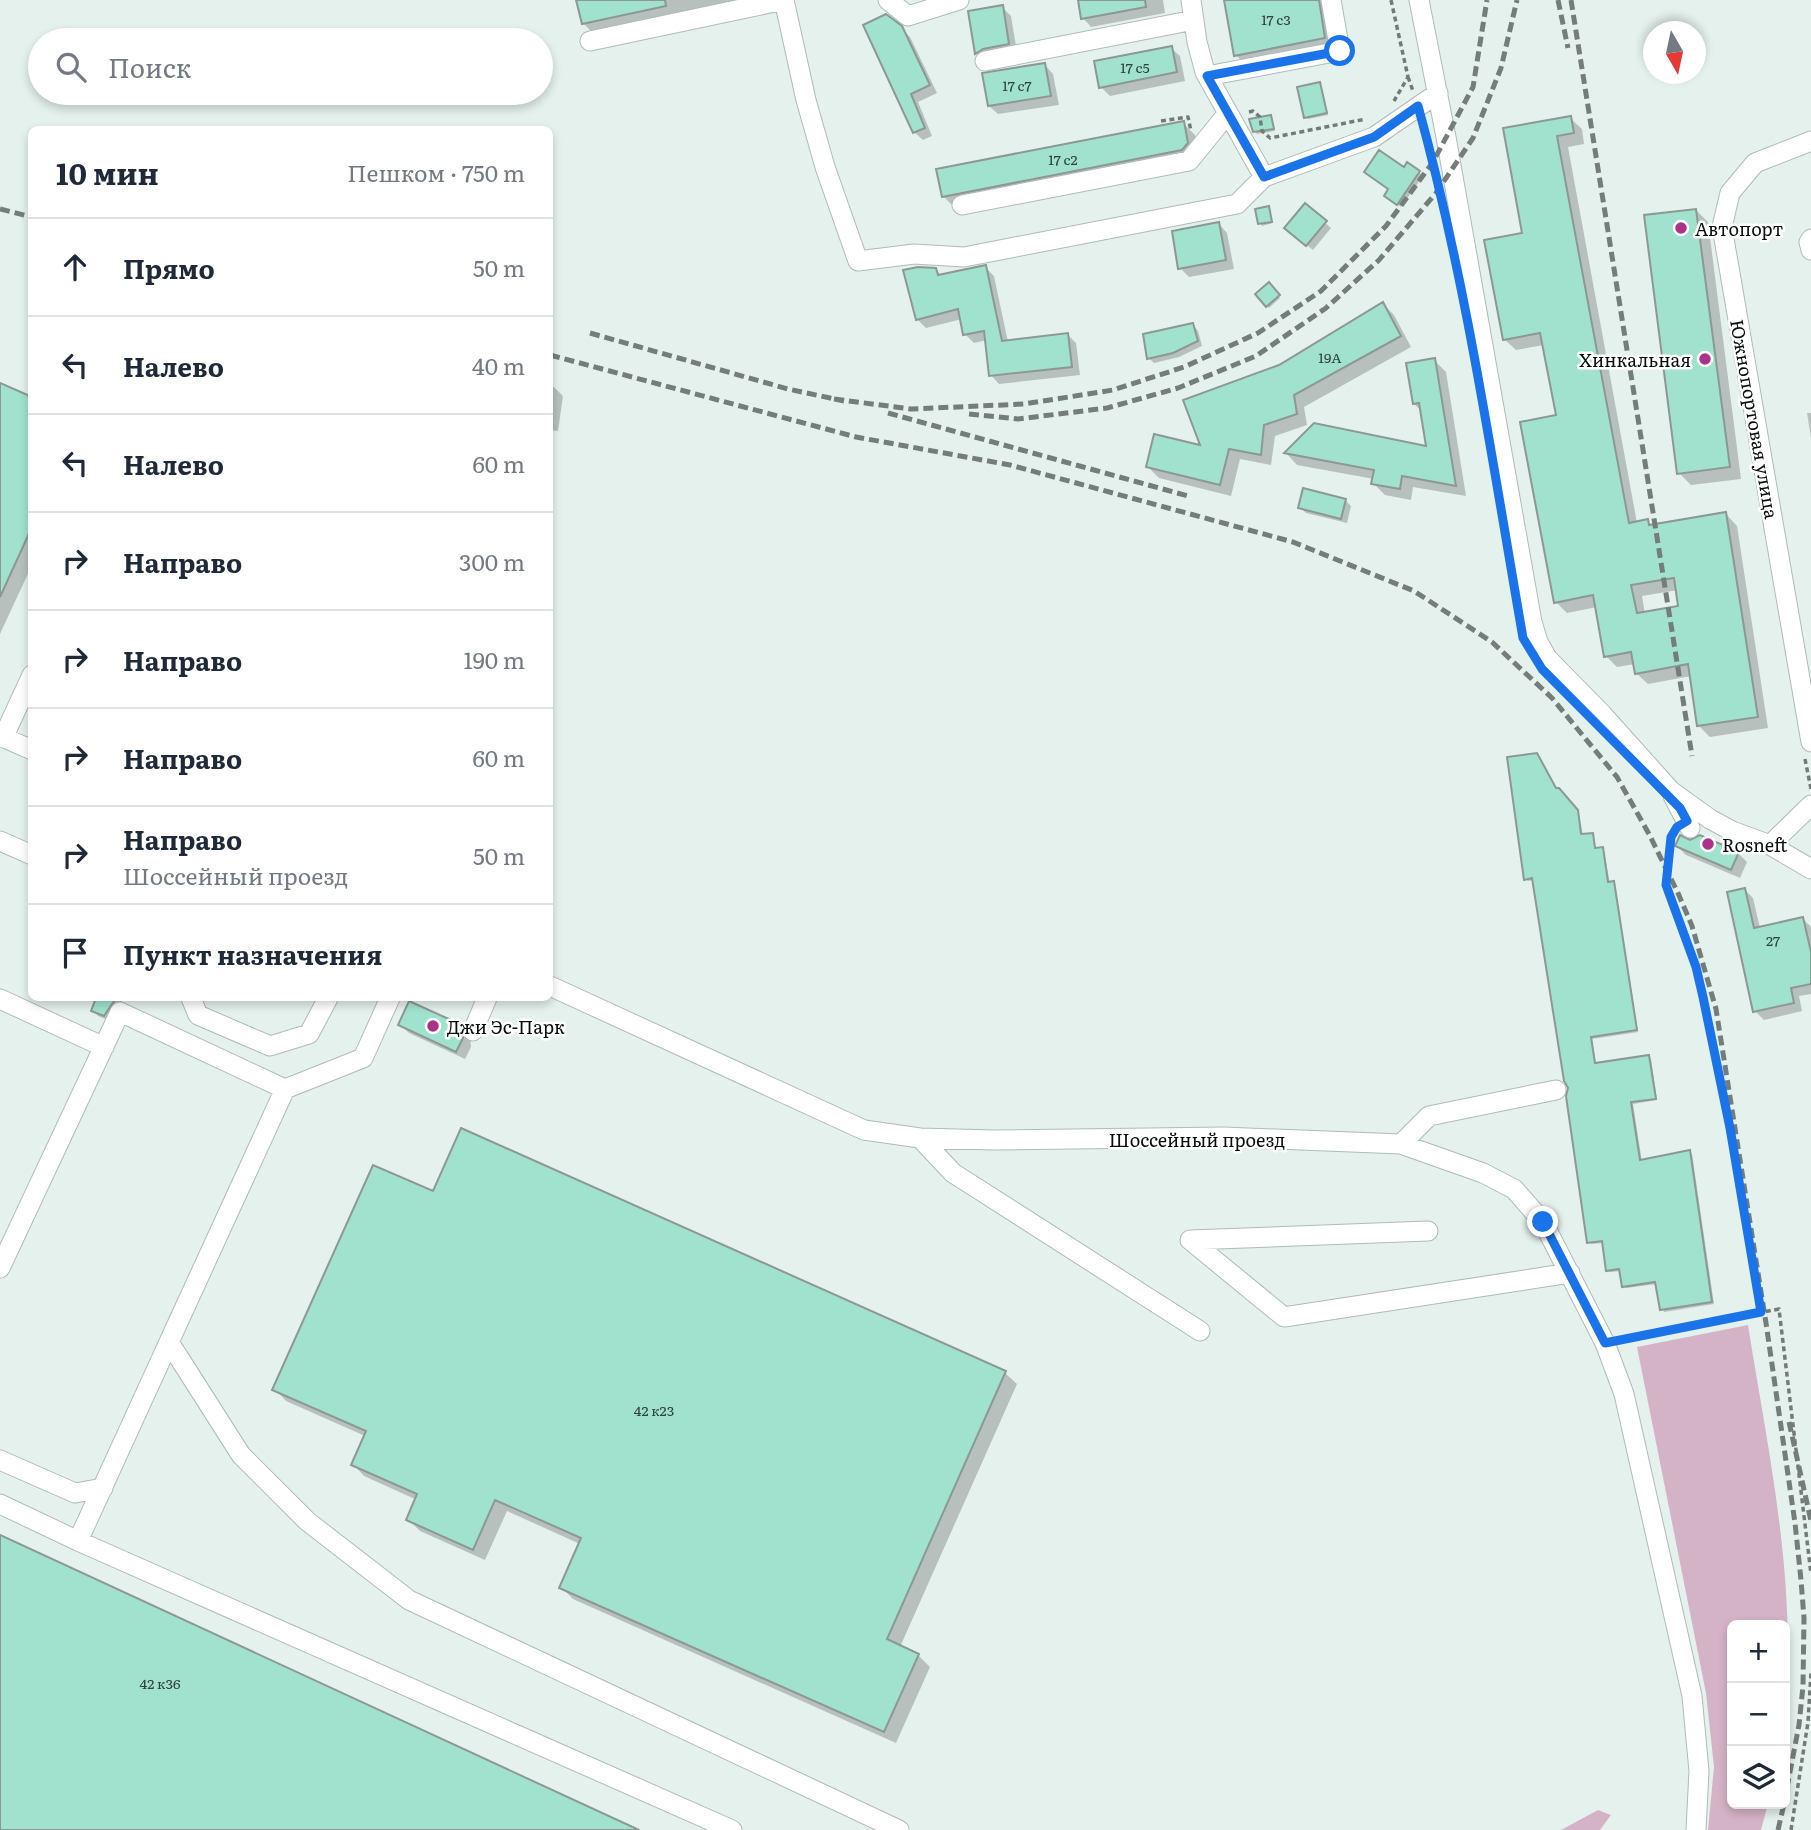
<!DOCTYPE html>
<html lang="ru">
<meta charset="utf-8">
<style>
:root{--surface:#fff;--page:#f6f6f7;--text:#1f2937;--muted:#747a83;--line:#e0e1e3}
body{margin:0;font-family:Literata,serif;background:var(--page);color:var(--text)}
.controls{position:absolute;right:21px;bottom:21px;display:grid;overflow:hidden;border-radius:10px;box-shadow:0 4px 10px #0003}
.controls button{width:63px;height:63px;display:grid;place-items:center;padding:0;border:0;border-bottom:2px solid var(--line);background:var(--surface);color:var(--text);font:35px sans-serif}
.compass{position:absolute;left:1643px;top:21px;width:63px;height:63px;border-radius:50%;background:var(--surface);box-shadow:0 4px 10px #0003;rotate:171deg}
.stop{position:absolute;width:21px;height:21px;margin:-16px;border:5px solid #1a73e8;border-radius:50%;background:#fff}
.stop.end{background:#1a73e8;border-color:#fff;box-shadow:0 2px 7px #0008}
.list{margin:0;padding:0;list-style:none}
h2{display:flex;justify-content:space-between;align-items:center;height:91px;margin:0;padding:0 28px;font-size:30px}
h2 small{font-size:23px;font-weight:400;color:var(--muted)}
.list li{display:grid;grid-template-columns:46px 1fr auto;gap:21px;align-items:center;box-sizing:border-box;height:98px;padding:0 28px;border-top:2px solid var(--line)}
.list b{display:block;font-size:26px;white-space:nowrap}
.list p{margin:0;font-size:23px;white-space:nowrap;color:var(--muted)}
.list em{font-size:23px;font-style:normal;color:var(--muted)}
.icon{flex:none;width:38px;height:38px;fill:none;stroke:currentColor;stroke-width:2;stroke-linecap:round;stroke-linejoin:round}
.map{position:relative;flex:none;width:1811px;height:1830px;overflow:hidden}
.search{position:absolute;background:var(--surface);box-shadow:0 4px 10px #0003;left:28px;top:28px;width:525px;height:77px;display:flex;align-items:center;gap:18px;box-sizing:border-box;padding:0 24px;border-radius:38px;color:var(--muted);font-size:26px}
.panel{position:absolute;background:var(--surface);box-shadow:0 4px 10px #0003;left:28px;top:126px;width:525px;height:875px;border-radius:10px}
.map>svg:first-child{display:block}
</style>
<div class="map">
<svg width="1811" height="1830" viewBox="0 0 1811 1830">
<rect width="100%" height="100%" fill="#e5f1ed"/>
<path fill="#d4b3c7" d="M1748,1325C1768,1451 1797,1580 1785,1708V1625H1732V1804H1768L1761,1830H1708L1714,1767L1706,1693L1637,1347Z
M1598,1810L1611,1815L1600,1830H1561Z"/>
<path fill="#0003" fill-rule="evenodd" d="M578,0H760L595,35L583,23Z
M1079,0H1163L1165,13L1091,27L1083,18Z
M1226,0H1327L1336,49L1248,67L1236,55Z
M1002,7L1011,16L1017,52L985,62L977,54L970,12Z
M901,28L910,37L937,93L918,102L932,136L923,140L914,132Z
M1171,48L1180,56L1185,81L1110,96L1101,87Z
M1045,65L1053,74L1059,105L998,114L989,106Z
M1320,83L1328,115L1308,119L1306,117Z
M1271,117L1275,131L1257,134L1255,131Z
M1570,118L1582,129L1584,144L1568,147L1637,523L1648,521L1652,526L1726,514L1737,526L1768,728L1710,737L1699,726L1691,676L1648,684L1636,673L1635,664L1617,667L1606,656L1597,607L1567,613L1556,602L1558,416L1544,345L1516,350L1504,339L1524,234L1505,130ZM1678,590L1680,607L1645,614L1642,596Z
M1183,123L1195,135L1199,155L955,208L943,196Z
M1404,169L1419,172L1423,176L1401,207L1390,199Z
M1305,205L1331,228L1313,250L1292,233Z
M1268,208L1273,223L1262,226L1260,223Z
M1696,210L1708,222L1741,479L1691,485L1679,473Z
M1219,224L1227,233L1234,269L1189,277L1180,268Z
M985,267L994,276L1008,342L1068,335L1076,343L1080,375L999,384L991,375L987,340L974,343L965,334L962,319L926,328L917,319L935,269L942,276Z
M1269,285L1280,298L1269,308L1258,294Z
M1383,304L1394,315L1411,347L1304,407L1307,425L1275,436L1271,465L1240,459L1231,496L1159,478L1148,467L1203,447L1279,366Z
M1193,325L1198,331L1202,346L1179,357L1154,363L1149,358Z
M1434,360L1446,372L1466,496L1413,487L1411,500L1385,495L1373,483L1374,479L1297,465L1286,453L1428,448L1423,412L1414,404Z
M0,385L32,399V565L0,634Z
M550,387H554L563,396L558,431L550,430Z
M1807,413H1811V438Z
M1345,500L1351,506L1347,523L1306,513L1300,507Z
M1557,790L1579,814L1583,836L1592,835L1596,850L1602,849L1604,851L1610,884L1615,885L1638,1032L1592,1039L1596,1065L1648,1057L1651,1059L1657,1100L1633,1104L1642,1162L1689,1152L1692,1154L1714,1304L1664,1312L1657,1284L1626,1288L1621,1271L1610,1272L1608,1270L1604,1243L1591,1244L1589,1242L1570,1088L1534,880L1528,881L1526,879Z
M1690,842L1738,853L1747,862L1740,878L1686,855L1677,846Z
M1745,890L1753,898L1760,928L1803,919L1811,927V994L1799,996L1802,1011L1764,1020L1755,1011Z
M98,998H124L110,1021L98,1016L93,1010Z
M400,1024L461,1027L470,1036L471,1047L465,1059L409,1033Z
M462,1131L1005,1373L1017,1384L900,1647L918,1655L930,1667L896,1743L573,1599L561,1587L580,1544L507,1511L485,1560L420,1531L408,1519L417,1500L364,1476L353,1464L365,1436L286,1401L275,1389L434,1194Z"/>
<path fill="#a0e2ce" stroke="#8d9894" stroke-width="2" fill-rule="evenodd" d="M576,0H665L666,6L582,24Z
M1078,0H1145L1146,7L1081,19Z
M1224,0H1319L1325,38L1234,56Z
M1003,5L1009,44L983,49L975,54L968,11Z
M886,14L902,26L930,85L911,94L925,128L913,133L863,25Z
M1172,46L1177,72L1099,88L1094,61Z
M1045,63L1051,96L988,106L982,73Z
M1320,82L1327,113L1304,118L1297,87Z
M1271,115L1274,129L1253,132L1249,119Z
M1571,116L1574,133L1557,136L1629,523L1648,519L1649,525L1726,512L1758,717L1697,726L1688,664L1635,674L1631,652L1604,657L1593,595L1554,603L1520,422L1556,415L1540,333L1503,340L1484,240L1522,233L1503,128ZM1674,578L1678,606L1637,613L1631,585Z
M1184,121L1188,143L1182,150L942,197L936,169Z
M1379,150L1404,167L1407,162L1420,171L1397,205L1384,196L1388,189L1364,172Z
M1305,203L1327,221L1306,246L1284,228Z
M1269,206L1272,222L1258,224L1255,209Z
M1696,209L1730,467L1677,474L1644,215Z
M1219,222L1226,260L1178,269L1172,231Z
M986,265L1002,341L1068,333L1072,367L989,376L984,331L963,335L958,309L916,320L903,270L918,267L936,268L938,275Z
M1269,282L1280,295L1266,307L1255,294Z
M1383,302L1401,336L1294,395L1297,414L1264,425L1261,455L1229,449L1220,485L1146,467L1154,434L1200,445L1183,400L1279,365Z
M1193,323L1198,341L1173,353L1147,359L1143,334Z
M1435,358L1456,486L1402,476L1400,489L1371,484L1374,470L1284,453L1314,423L1426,446L1419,403L1413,404L1406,363Z
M0,383L32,397V527L0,597Z
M1303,488L1346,499L1341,519L1298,508Z
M1537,753L1556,788H1559L1578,810L1581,834L1593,833L1595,848L1603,847L1608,882L1614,881L1637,1030L1591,1037L1595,1063L1649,1055L1656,1099L1631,1102L1640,1160L1690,1150L1712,1302L1660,1310L1655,1282L1622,1287L1619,1269L1606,1271L1602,1241L1587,1243L1566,1096L1568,1088L1564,1081L1532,878L1524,880L1507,757Z
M1680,835L1690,840L1700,835L1739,852L1731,870L1675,846Z
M1745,888L1754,928L1803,917L1811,952V984L1791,988L1794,1003L1753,1012L1727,892Z
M96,998H116L104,1016L91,1011Z
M409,1001L462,1025L463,1038L456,1052L398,1025Z
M461,1128L1006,1371L887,1639L919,1654L884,1732L559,1588L581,1538L495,1500L473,1550L406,1520L417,1494L351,1465L366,1431L272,1390L373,1165L433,1191Z
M0,1535L639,1830H0Z"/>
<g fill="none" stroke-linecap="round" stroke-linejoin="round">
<g stroke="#b0bbb7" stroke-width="21">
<path id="minor" d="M888,0L908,16L959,0
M1191,0L1197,42L1205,72L1264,177L1374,137L1438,93
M1419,0L1446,137L1532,622L1538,642L1547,658L1602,714L1671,791L1710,819L1732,831L1770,845L1811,869
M590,41L784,0L806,100L825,167L858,261L914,254L964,257L1237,204L1264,177
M985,61L1194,20
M1207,76L1340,51L1331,0
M1811,141L1755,163L1730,193L1722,227L1811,742
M962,205L1189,161L1228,113
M1811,239L1809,242L1811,250
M0,736L32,750
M3,738L32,675
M1673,796L1690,828
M0,841L32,855
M1770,845L1811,805
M550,986L864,1130L920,1138L994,1140L1224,1137L1401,1144L1483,1173L1514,1189L1543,1222L1605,1343L1624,1394L1692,1696L1699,1771L1696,1830
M191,998L198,1015L270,1046L309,1034L328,998
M390,998L363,1058L285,1089L169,1342L241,1455L307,1521L409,1600L899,1830
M0,999L104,1047
M473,1031L487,998
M920,1138L953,1173L1200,1331
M1401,1144L1429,1116L1556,1090
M1428,1231L1190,1240L1284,1317L1570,1273
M0,1268L120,1012L285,1089
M0,1460L75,1493L103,1488
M0,1504L78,1541L732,1830
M78,1541L169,1342"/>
</g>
<path stroke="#737b79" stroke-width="3.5" stroke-dasharray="5 3.5" stroke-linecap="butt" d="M1391,0L1408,77L1394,101
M1408,77L1413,91
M1249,112L1253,111L1260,117L1262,131L1270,138L1366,119
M1161,121L1188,117L1191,131
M1805,759L1811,789
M1673,833L1666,885L1696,967L1703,997L1730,1127L1761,1312
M1624,1339L1779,1309L1811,1574
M1791,1830L1808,1722L1811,1673"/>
<use href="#minor" stroke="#fff" stroke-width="19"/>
<path stroke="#757d7a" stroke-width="5" stroke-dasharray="10 5" stroke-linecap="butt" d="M1558,0L1568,48
M1571,0L1692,756
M0,209L32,217
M590,333L788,389L844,401
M550,355L856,437L1010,465L1293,542L1414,591L1492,642L1552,698L1617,777L1649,834L1678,893L1692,926L1716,1009L1766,1323L1795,1523L1801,1580L1804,1618L1803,1686L1799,1725L1785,1798
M834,399L911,409L1024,404L1113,390L1184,367L1258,333L1321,291L1386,226L1433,162L1473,87L1487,0
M888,413L1188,496
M969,414L1018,419L1107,408L1178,388L1256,356L1326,308L1379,260L1436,193L1473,138L1501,68L1517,0
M1789,1422L1811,1521
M1778,1830L1784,1804"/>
</g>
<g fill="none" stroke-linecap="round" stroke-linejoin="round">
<path stroke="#1a73e8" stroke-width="9" d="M1340,51L1207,76L1264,177L1374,137L1418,106C1466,280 1492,460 1523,638L1542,669L1680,808L1687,821L1677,827L1671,837L1666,885L1696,967L1703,997L1730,1128L1761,1312L1605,1343L1543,1222"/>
</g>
<g fill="#aa3389" stroke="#fff" stroke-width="2.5">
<circle cx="1681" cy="228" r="7"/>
<circle cx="1705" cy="359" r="7"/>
<circle cx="1708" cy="844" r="7"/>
<circle cx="433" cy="1026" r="7"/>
</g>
<g text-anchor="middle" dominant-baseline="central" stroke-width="5" stroke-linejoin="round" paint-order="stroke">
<g font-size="14" fill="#30433d">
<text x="1276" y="19">17 с3</text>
<text x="1135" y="67">17 с5</text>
<text x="1017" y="85">17 с7</text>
<text x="1063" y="159">17 с2</text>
<text x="1330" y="357">19А</text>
<text x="1773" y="940">27</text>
<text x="654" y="1410">42 к23</text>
<text x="160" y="1683">42 к36</text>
</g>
<g font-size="18" fill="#0a0e0d" stroke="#fff" text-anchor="start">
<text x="1695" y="228">Автопорт</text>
<text x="1691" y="359" text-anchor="end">Хинкальная</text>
<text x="1722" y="844">Rosneft</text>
<text x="447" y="1026">Джи Эс-Парк</text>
</g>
<g font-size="18" fill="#0a0e0d" stroke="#fff">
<text transform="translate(1755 419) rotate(80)">Южнопортовая улица</text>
<text x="1197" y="1139">Шоссейный проезд</text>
</g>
</g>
</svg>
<div class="controls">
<button>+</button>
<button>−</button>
<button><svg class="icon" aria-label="layers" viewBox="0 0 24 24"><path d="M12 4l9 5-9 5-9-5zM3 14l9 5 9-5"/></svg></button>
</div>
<svg class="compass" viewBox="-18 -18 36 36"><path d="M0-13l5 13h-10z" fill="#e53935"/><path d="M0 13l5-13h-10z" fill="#747a83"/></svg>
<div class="stop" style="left:1340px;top:51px"></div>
<div class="stop end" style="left:1543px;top:1222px"></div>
<div class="search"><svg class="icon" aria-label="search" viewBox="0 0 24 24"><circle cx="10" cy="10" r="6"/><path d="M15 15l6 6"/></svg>Поиск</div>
<section class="panel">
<h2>10 мин<small>Пешком · 750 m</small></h2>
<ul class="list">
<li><svg class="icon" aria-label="ahead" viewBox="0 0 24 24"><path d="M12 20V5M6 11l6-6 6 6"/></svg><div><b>Прямо</b></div><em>50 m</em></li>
<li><svg class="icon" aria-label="left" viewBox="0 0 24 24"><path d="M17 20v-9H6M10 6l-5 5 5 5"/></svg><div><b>Налево</b></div><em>40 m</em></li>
<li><svg class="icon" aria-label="left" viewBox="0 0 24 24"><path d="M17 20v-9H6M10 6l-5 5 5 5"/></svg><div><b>Налево</b></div><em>60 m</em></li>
<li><svg class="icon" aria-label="right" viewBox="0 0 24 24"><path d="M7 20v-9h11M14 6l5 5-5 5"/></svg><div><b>Направо</b></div><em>300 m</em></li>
<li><svg class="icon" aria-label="right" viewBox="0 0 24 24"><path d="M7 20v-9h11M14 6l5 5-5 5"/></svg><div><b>Направо</b></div><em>190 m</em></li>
<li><svg class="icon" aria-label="right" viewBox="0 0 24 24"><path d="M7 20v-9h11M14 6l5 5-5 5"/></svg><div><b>Направо</b></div><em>60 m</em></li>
<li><svg class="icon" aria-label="right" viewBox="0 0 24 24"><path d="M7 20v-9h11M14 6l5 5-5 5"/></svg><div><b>Направо</b><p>Шоссейный проезд</p></div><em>50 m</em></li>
<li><svg class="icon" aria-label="arrive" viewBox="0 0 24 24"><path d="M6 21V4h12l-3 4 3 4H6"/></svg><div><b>Пункт назначения</b></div></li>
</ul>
</section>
</div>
